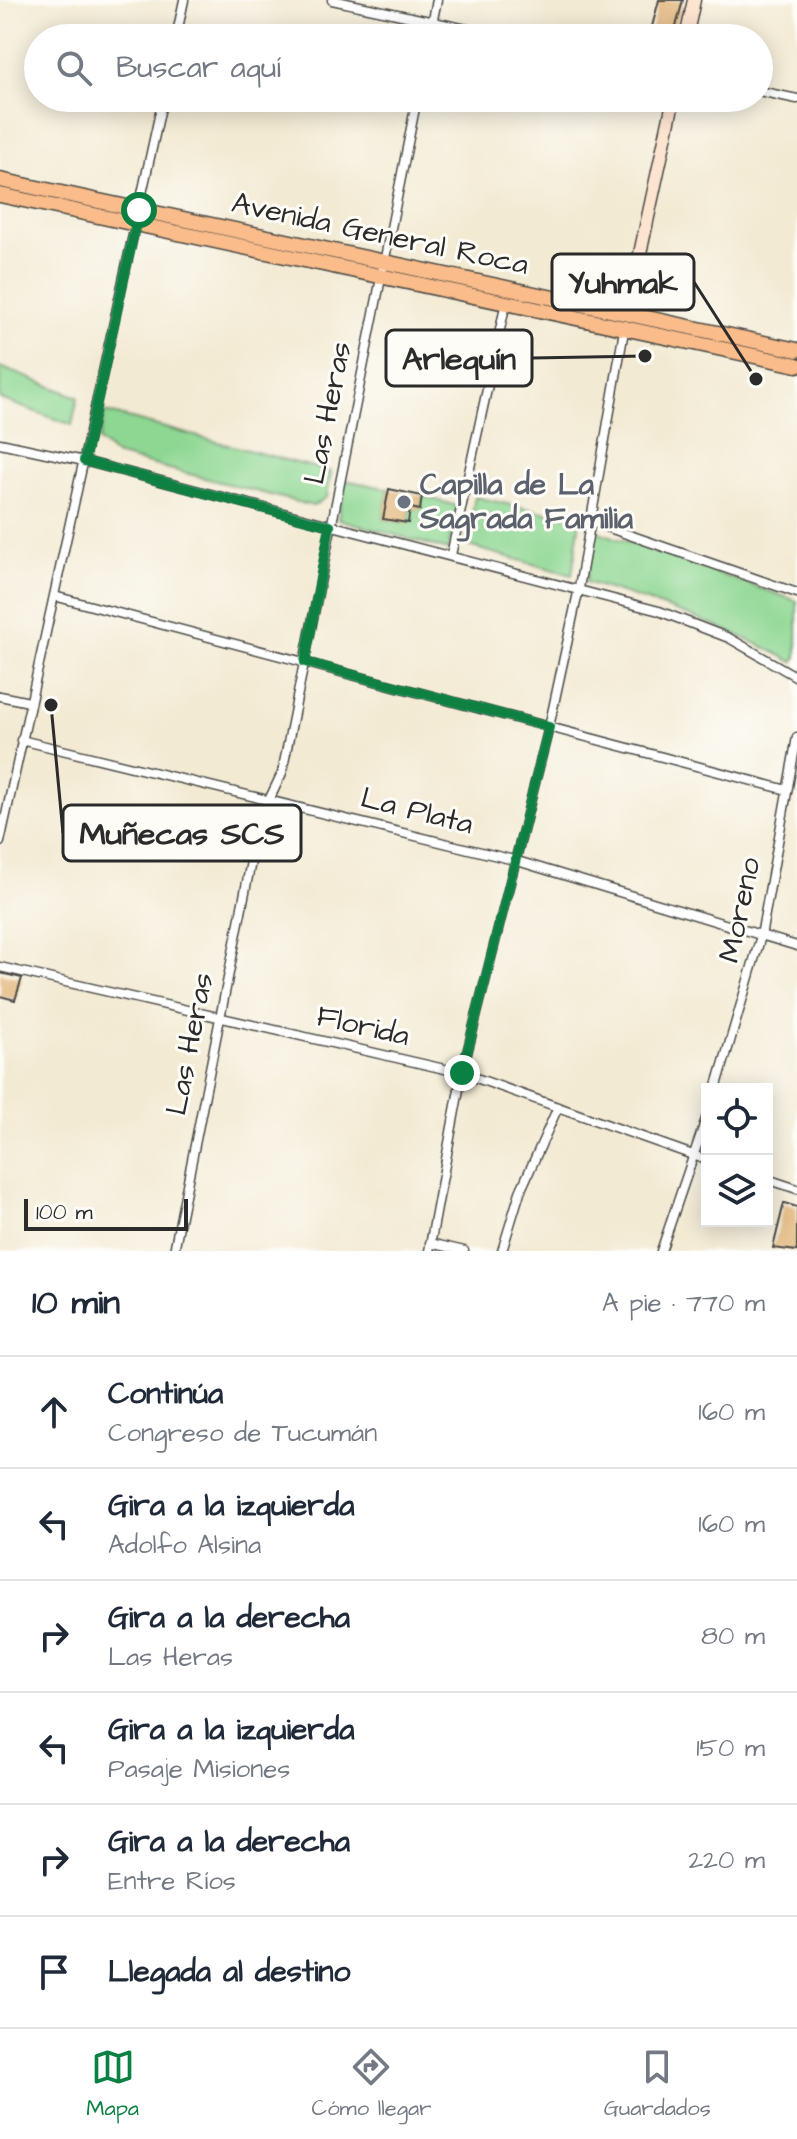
<!DOCTYPE html>
<html lang="es">
<meta charset="utf-8">
<style>
:root{--surface:#fff;--page:#f2f2f3;--text:#1f2937;--muted:#747a83;--line:#e0e1e3;--accent:#0b8043}
body{margin:0;font-family:"Architects Daughter",sans-serif;background:var(--page);color:var(--text)}
.controls{position:absolute;right:24px;bottom:24px;display:grid;overflow:hidden;border-radius:0px;box-shadow:0 4px 20px #0003}
.controls button{width:72px;height:72px;display:grid;place-items:center;padding:0;border:0;border-bottom:2px solid var(--line);background:var(--surface);color:var(--text);font:40px sans-serif}
.scale{position:absolute;left:24px;bottom:20px;width:164px;box-sizing:border-box;padding-left:8px;border:4px solid #2b2b2b;border-top:0;font-size:22px;line-height:28px;white-space:nowrap;color:#2b2b2b;-webkit-text-stroke:6px #fdfcf7;paint-order:stroke}
.stop{position:absolute;width:24px;height:24px;margin:-18px;border:6px solid #0b8043;border-radius:50%;background:#fff}
.stop.end{background:#0b8043;border-color:#fff;box-shadow:0 2px 8px #0008}
.list{margin:0;padding:0;list-style:none}
h2{display:flex;justify-content:space-between;align-items:center;height:104px;margin:0;padding:0 32px;font-size:34px}
h2 small{font-size:26px;font-weight:400;color:var(--muted)}
.list li{display:grid;grid-template-columns:52px 1fr auto;gap:24px;align-items:center;box-sizing:border-box;height:112px;padding:0 32px;border-top:2px solid var(--line)}
.list b{display:block;font-size:30px;white-space:nowrap}
.list p{margin:0;font-size:26px;white-space:nowrap;color:var(--muted)}
.list em{font-size:26px;font-style:normal;color:var(--muted)}
.icon{flex:none;width:44px;height:44px;fill:none;stroke:currentColor;stroke-width:2;stroke-linecap:round;stroke-linejoin:round}
.map{position:relative;flex:none;width:797px;height:1251px;overflow:hidden}
.search{position:absolute;background:var(--surface);box-shadow:0 4px 20px #0003;left:24px;right:24px;top:24px;height:88px;display:flex;align-items:center;gap:20px;box-sizing:border-box;padding:0 28px;border-radius:44px;color:var(--muted);font-size:30px}
.sheet{height:776px;background:var(--surface)}
nav{display:flex;justify-content:space-around;align-items:center;box-sizing:border-box;height:112px;border-top:2px solid var(--line);background:var(--surface);font-size:22px;color:var(--muted)}
nav a{display:grid;justify-items:center;gap:4px}
nav .on{color:var(--accent)}
.map>svg:first-child{display:block}
</style>
<div class="map">
<svg width="797" height="1251" viewBox="0 0 797 1251">
<rect width="100%" height="100%" fill="#fdfcf7"/>
<filter id="ink" filterUnits="userSpaceOnUse"><feTurbulence type="fractalNoise" baseFrequency=".0125" numOctaves="2"/><feDisplacementMap in="SourceGraphic" scale="16" xChannelSelector="R" yChannelSelector="G"/><feConvolveMatrix kernelMatrix="1 2 1 2 8 2 1 2 1" color-interpolation-filters="sRGB"/></filter>
<filter id="wash" filterUnits="userSpaceOnUse"><feTurbulence type="fractalNoise" baseFrequency=".006" numOctaves="4" result="noise"/><feDisplacementMap in="SourceGraphic" scale="32" xChannelSelector="R" yChannelSelector="G"/><feGaussianBlur stdDeviation="1.8" result="paint"/><feColorMatrix in="noise" values="0 0 0 0 0 0 0 0 0 0 0 0 0 0 0 0 0 1.4 0 .05"/><feComposite in="paint" operator="in"/></filter>
<g filter="url(#wash)">
<rect width="100%" height="100%" fill="#f3ead3"/>
<path fill="#8dd792" stroke="#5c815e" stroke-width="2" d="M0,367L78,397L72,425L0,399Z
M105,412L331,472L327,497L313,506L115,455L99,441Z
M345,480L389,489L383,519L408,523L410,508L420,509L422,496L457,506L448,550L338,519Z
M475,497L580,520L572,575L465,545Z
M596,531L797,601V657L793,662C727,626 658,604 586,582Z"/>
<g id="blocks">
<path fill="#dfaf6e" d="M659,0H683L673,38H649Z
M389,489L422,496L420,510L410,508L408,523L383,519Z
M0,973L22,978L15,1000L0,996Z
M784,1203L797,1207V1251L773,1248Z"/>
</g>
</g>
<g filter="url(#ink)">
<use href="#blocks" fill-opacity="0" stroke="#494844" stroke-width="2"/>
<g fill="none" stroke-linecap="round" stroke-linejoin="round">
<g stroke="#494844" stroke-width="11">
<path id="street" d="M332,0L508,38
M176,38L184,0
M429,38L437,0
M759,91L797,99
M250,98L270,102
M0,443L84,461L659,611L729,638L797,677
M592,522L797,593
M451,555L506,302
M54,596L787,790
M0,696L29,702
M21,740L514,860L797,946
M0,842L163,98
M0,967L462,1073L707,1160
M716,1089L761,936L797,737
M767,1179L797,1189
M430,1243L464,1251
M174,1251L259,821L282,773L417,98
M429,1251L462,1073L549,727L579,588L625,325
M502,1251L520,1192L558,1107
M661,1251L707,1116"/>
</g>
<g stroke="#494844" stroke-width="15">
<path id="secondary" d="M686,38L694,0
M627,313L674,98"/>
</g>
<g stroke="#494844" stroke-width="17">
<path id="primary" d="M0,180L797,350
M0,195L797,365"/>
</g>
<use href="#street" stroke="#fff" stroke-width="8"/>
<use href="#secondary" stroke="#fde4d0" stroke-width="12"/>
<use href="#primary" stroke="#f9bc8a" stroke-width="14"/>
</g>
</g>
<g fill="none" stroke-linecap="round" stroke-linejoin="round" filter="url(#ink)">
<path stroke="#0b8043" stroke-width="10" d="M139,210L84,461L330,526L305,662L549,727L462,1073"/>
</g>
<circle fill="#6b7280" stroke="#fdfcf7" stroke-width="3" cx="404" cy="502" r="8"/>
<g text-anchor="middle" dominant-baseline="central" stroke-width="6" stroke-linejoin="round" paint-order="stroke">
<g font-size="30" fill="#2b2b2b" stroke="#fdfcf7">
<text transform="translate(380 234) rotate(12)">Avenida General Roca</text>
<text transform="translate(328 413) rotate(-79)">Las Heras</text>
<text transform="translate(417 811) rotate(14)">La Plata</text>
<text transform="translate(740 910) rotate(-78)">Moreno</text>
<text transform="translate(363 1026) rotate(13)">Florida</text>
<text transform="translate(190 1044) rotate(-79)">Las Heras</text>
</g>
<g font-size="30" font-weight="bold" fill="#5b616d" stroke="#fdfcf7" text-anchor="start">
<text x="420" y="485">Capilla de La<tspan x="420" dy="34">Sagrada Familia</tspan></text>
</g>
</g>
<path fill="none" stroke="#2b2b2b" stroke-width="3" d="M756 379L694 282M645 356L532 358M51 705L63 833"/>
<g fill="#2b2b2b" stroke="#fdfcf7" stroke-width="3">
<circle cx="756" cy="379" r="8"/>
<circle cx="645" cy="356" r="8"/>
<circle cx="51" cy="705" r="8"/>
</g>
<g fill="#fdfcf7" stroke="#2b2b2b" stroke-width="3">
<rect x="552" y="254" width="142" height="56" rx="8"/>
<rect x="386" y="330" width="146" height="56" rx="8"/>
<rect x="63" y="805" width="238" height="56" rx="8"/>
</g>
<g font-size="32" text-anchor="middle" font-weight="bold" fill="#2b2b2b">
<text x="623" y="293">Yuhmak</text>
<text x="459" y="369">Arlequín</text>
<text x="182" y="844">Muñecas SCS</text>
</g>
</svg>
<div class="controls">
<button><svg class="icon" aria-label="locate" viewBox="0 0 24 24"><circle cx="12" cy="12" r="6"/><path d="M12 2v4M12 18v4M2 12h4M18 12h4"/></svg></button>
<button><svg class="icon" aria-label="layers" viewBox="0 0 24 24"><path d="M12 4l9 5-9 5-9-5zM3 14l9 5 9-5"/></svg></button>
</div>
<div class="scale">100 m</div>
<div class="stop" style="left:139px;top:210px"></div>
<div class="stop end" style="left:462px;top:1073px"></div>
<div class="search"><svg class="icon" aria-label="search" viewBox="0 0 24 24"><circle cx="10" cy="10" r="6"/><path d="M15 15l6 6"/></svg>Buscar aquí</div>
</div>
<section class="sheet">
<h2>10 min<small>A pie · 770 m</small></h2>
<ul class="list">
<li><svg class="icon" aria-label="ahead" viewBox="0 0 24 24"><path d="M12 20V5M6 11l6-6 6 6"/></svg><div><b>Continúa</b><p>Congreso de Tucumán</p></div><em>160 m</em></li>
<li><svg class="icon" aria-label="left" viewBox="0 0 24 24"><path d="M17 20v-9H6M10 6l-5 5 5 5"/></svg><div><b>Gira a la izquierda</b><p>Adolfo Alsina</p></div><em>160 m</em></li>
<li><svg class="icon" aria-label="right" viewBox="0 0 24 24"><path d="M7 20v-9h11M14 6l5 5-5 5"/></svg><div><b>Gira a la derecha</b><p>Las Heras</p></div><em>80 m</em></li>
<li><svg class="icon" aria-label="left" viewBox="0 0 24 24"><path d="M17 20v-9H6M10 6l-5 5 5 5"/></svg><div><b>Gira a la izquierda</b><p>Pasaje Misiones</p></div><em>150 m</em></li>
<li><svg class="icon" aria-label="right" viewBox="0 0 24 24"><path d="M7 20v-9h11M14 6l5 5-5 5"/></svg><div><b>Gira a la derecha</b><p>Entre Ríos</p></div><em>220 m</em></li>
<li><svg class="icon" aria-label="arrive" viewBox="0 0 24 24"><path d="M6 21V4h12l-3 4 3 4H6"/></svg><div><b>Llegada al destino</b></div></li>
</ul>
</section>
<nav>
<a class="on"><svg class="icon" aria-label="map" viewBox="0 0 24 24"><path d="M3 6l6-2 6 2 6-2v14l-6 2-6-2-6 2zM9 4v14M15 6v14"/></svg>Mapa</a>
<a><svg class="icon" aria-label="directions" viewBox="0 0 24 24"><path d="M12 3l9 9-9 9-9-9zM9 14v-3h6M13 9l2 2-2 2"/></svg>Cómo llegar</a>
<a><svg class="icon" aria-label="saved" viewBox="0 0 24 24"><path d="M7 4h10v16l-5-4-5 4z"/></svg>Guardados</a>
</nav>
